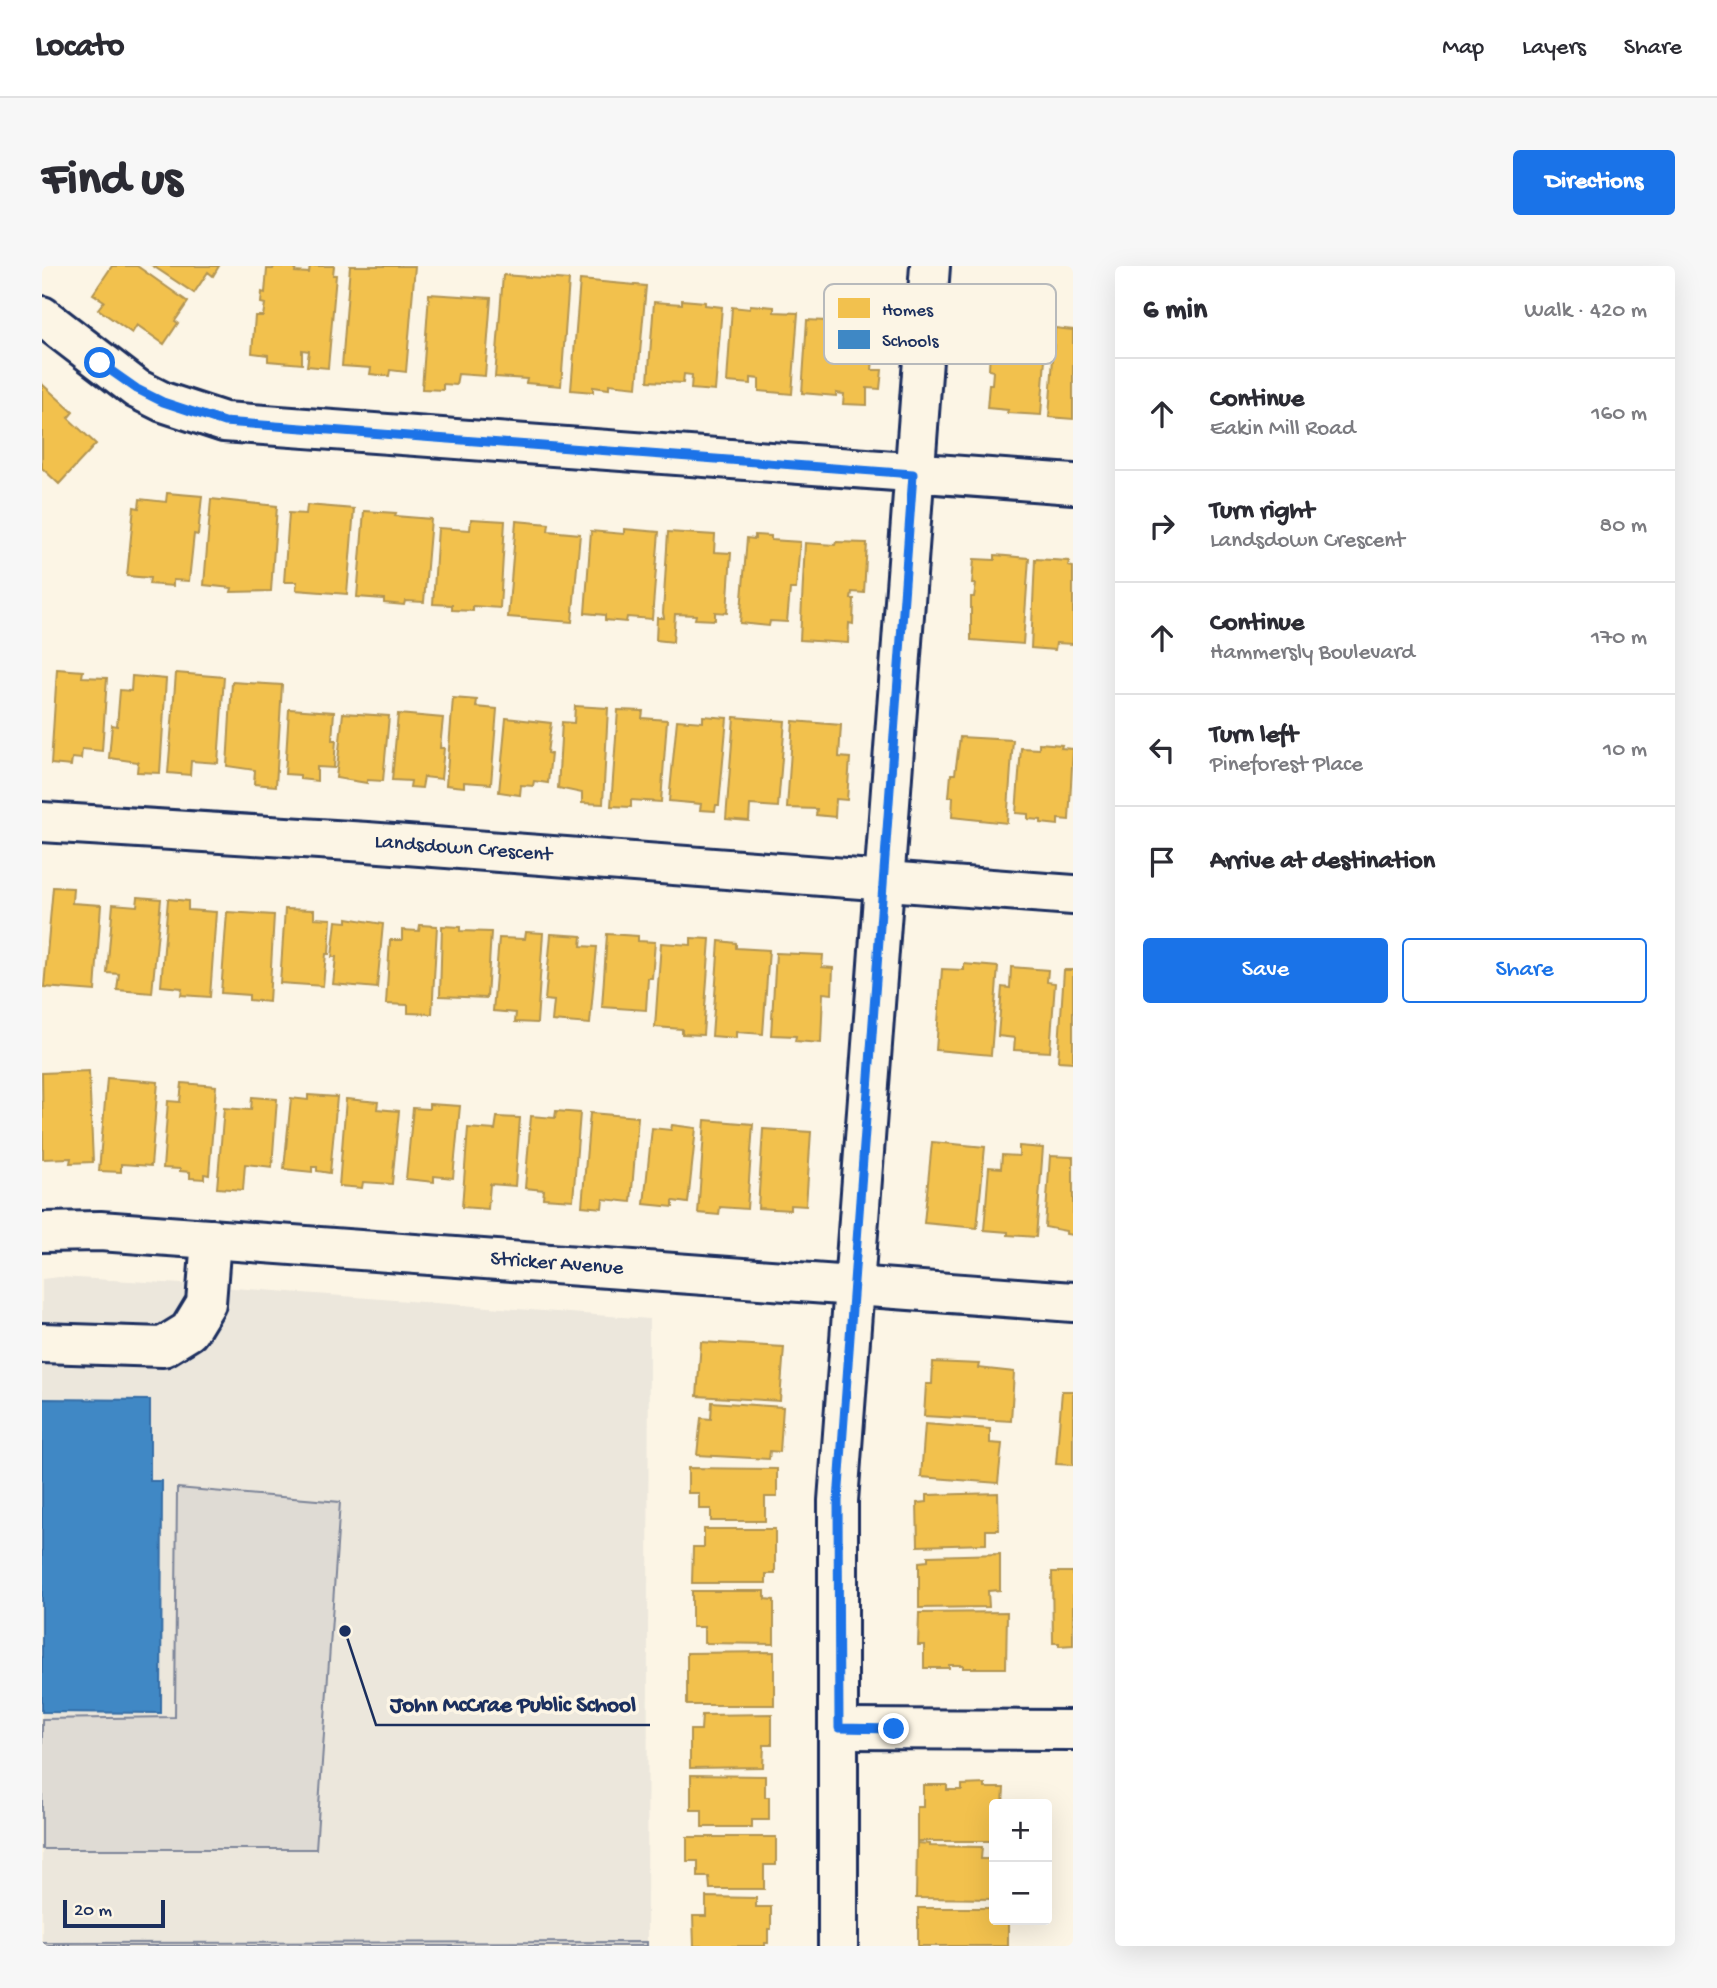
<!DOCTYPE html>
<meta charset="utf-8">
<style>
:root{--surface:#fff;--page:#f7f7f7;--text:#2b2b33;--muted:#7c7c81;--line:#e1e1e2;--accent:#1a73e8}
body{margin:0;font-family:"Gochi Hand",sans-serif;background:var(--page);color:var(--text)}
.controls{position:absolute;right:21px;bottom:21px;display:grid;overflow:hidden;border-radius:7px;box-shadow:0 7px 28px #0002}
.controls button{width:63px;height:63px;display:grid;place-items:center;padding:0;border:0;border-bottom:2px solid var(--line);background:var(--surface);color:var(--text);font:35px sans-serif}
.scale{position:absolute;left:21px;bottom:18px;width:102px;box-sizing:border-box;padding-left:7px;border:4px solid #1b2f5e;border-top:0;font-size:19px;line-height:24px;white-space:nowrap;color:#1b2f5e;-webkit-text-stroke:5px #fcf5e5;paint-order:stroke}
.stop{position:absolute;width:21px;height:21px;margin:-16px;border:5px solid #1a73e8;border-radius:50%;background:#fff}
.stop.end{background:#1a73e8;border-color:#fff;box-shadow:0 2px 7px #0008}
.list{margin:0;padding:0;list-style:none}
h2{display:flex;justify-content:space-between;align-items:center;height:91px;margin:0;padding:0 28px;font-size:30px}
h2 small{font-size:23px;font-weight:400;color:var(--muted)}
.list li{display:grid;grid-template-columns:46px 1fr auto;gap:21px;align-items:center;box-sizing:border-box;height:112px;padding:0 28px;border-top:2px solid var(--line)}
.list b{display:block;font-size:26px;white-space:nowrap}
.list p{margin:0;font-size:23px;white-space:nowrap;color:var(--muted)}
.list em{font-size:23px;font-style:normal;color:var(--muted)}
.actions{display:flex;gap:14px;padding:21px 28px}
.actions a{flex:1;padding:16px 0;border:2px solid var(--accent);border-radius:7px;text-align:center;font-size:24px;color:var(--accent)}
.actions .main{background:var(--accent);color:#fff}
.icon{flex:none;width:38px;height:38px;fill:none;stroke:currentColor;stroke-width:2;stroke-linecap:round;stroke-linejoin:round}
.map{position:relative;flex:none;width:1031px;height:1680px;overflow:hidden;border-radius:7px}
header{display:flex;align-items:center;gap:42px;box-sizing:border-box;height:98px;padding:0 35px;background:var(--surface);border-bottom:2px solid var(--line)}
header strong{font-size:33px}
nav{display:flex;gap:38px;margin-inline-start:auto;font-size:24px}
.intro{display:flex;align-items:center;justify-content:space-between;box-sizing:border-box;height:168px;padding:0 42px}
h1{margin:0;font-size:49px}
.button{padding:18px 32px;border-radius:7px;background:var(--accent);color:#fff;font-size:24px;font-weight:700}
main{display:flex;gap:42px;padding:0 42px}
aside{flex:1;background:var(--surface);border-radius:7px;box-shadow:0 7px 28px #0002}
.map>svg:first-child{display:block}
</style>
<header>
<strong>Locato</strong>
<nav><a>Map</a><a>Layers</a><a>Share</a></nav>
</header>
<div class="intro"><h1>Find us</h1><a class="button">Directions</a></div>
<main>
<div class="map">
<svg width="1031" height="1680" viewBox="0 0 1031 1680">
<rect width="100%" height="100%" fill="#fcf5e5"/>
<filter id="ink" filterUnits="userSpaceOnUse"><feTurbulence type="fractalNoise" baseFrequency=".0143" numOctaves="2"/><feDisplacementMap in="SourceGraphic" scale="14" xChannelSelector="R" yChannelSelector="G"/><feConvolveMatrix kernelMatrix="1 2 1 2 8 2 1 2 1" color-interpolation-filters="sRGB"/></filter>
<g filter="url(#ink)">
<path fill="#ece7dc" d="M17,1011L140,1018L607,1053L605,1676L0,1677V1013Z"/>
<path fill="#dfdbd4" stroke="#7d8599" stroke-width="2" d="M135,1222L298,1236L274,1583H0V1453L133,1451Z
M605,1676V1680H0V1677Z"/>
<path fill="#f2c14e" stroke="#b29553" stroke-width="2" d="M70,0H95L146,36L133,55L136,57L122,78L95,59L90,67L56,43L62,35L51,28Z
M111,0H177L171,10L166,6L152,27Z
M232,0L254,1L253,6L267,7L268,0H292L291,9H294L286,102L265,100L267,85L260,84V98L226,95V89L210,87L213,50H221L223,38L219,37L220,26L223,27L225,3H231Z
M308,0H373L364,106L348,104L347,110L328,108L329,102L300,100Z
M461,9L527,14L519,120L484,117L485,113L453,111Z
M538,14L604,20L595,121L567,118V123L551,121V126L529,124Z
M387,28L449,32L443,110L416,108L414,119L401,118V124L380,123Z
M640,34L663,36V39L680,41L673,125L649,123L650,109L642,108L641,117L606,115L612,36L640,38Z
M708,39L732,41V46L756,47L750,128L717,125V113L709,112V118L685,116L690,41L708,43Z
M786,44L811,46L810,57L829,58L827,80L832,81L830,104H840L838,123L825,122V139L801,138L802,128L794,127V130L760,127L765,54L785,55Z
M953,61L1005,65L999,149L965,147L966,144L945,142L947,118H950L951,105L947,104L948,80H952Z
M1013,62L1031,64V153L1007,151Z
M0,118L31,146L26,152L54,178L17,218L0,202Z
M125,227L160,230L156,269L152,268L147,315L131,314V320L107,318L108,312L85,310L92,241L97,242L98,233L124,236Z
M169,233L235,240L229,325L189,326L190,322L162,319Z
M265,239L312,243L305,328L254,324L255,316H242L247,247L264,248Z
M322,245L354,247L353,250L389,253L382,336L363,335L362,339L342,337V333L315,331Z
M429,253L463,255L458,342L431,340V345L410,344V339L391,338L396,262L428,264Z
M474,255L507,258L506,265L538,268L530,356L466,351Z
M582,263L617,266L610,353L585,351L584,356L563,354V349L543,347L549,265L582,268Z
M626,266L673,269L672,286L689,287L685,347L673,346V354L653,353L654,349L633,348L631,376L614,374L615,352H622L621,347Z
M713,269L729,270V274L758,276L754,323H748L745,356L728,355L727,360L698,357L705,272L713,273Z
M794,276L825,277L822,327L810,326L809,333H812L811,358L807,357L806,377L758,374L763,277L793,279Z
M953,289L987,292L981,378L929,374V331H932L934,318H930L932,293L953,294Z
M993,293L1027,295L1026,300L1031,301V378L1014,377L1013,384L989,382Z
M15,403L41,405L40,411L65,412L60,485L40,483L39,493L30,492L29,500L9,498Z
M134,407L182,411L176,497L149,495L148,509L126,507Z
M90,410L124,413L118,507L95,506L96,496L67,492L70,459L75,460L78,424L89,425Z
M190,416L240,419L234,520L212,518L213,504L185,500Z
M411,432L435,434L434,441L455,443L449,518L422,516V521L404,519Z
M533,440L566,442L561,538L540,537V527L516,522L520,456L532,457Z
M247,443L292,446L290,474H294L292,502L275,501V515L258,513V509L243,508Z
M576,444L601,445L600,452L625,454L619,536L589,534V541L569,540Z
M301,447L347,450L341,515L325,514V517L294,512Z
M356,448L401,452L398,482H402L399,513L382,511L380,522L368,521L369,515L350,514Z
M661,450L685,452L677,539H674L673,545L658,544L659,538L627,535L635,454L661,456Z
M692,451L743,455L736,541L708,539L707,555L684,553Z
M464,452L509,457L505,487L509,488L506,517L492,515L491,520L479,519L478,529L457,526Z
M751,455L799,459L797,491L808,492L805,534L794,533L793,551L774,549L775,543L745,542Z
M918,471L971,474L965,557L910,551L911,531H907L909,508H913Z
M997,477L1020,479L1019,482L1031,483L1027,554L1016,553V559L999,557V554L986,553V548L974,547L979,482L997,483Z
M11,621L31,622L30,637L59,639L53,725L2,721Z
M96,631L119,633L110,727L75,724L77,708L65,707L71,638L95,640Z
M126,633L146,635V644L174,646L168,731L139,729L140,722L119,720Z
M243,643L272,644V652L289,653L287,688H284L281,720L238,717Z
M185,646L232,649L227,736L207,734V729L179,727Z
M305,652L341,658L335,722L291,718L294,691H290L294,655L305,656Z
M378,659L395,660L390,748L366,747V739L344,738L348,674H360V664L377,665Z
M400,660L418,661V665L449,666L445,732L398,730Z
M484,666L501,667L495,757L473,756L474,747L451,745L457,672L483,673Z
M509,668L540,670L539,680L555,681L548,758L510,755L512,735L503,734Z
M565,668L596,670V675L613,676L610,712H606L604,744L560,741Z
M649,672L668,673L661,769L640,768V763L613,761L619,677L649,679Z
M677,675L694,677V682L727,684L721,768L694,766V772L670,770Z
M734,687L781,689L780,701L791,702L790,728L781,727L779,777L753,775L754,770L729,769Z
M922,698L956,701L949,789L894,784L900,703L922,704Z
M969,701L1006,704L1005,716L1013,717L1008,786L972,784L973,772L956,770L960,721L968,722Z
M1022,704H1031V796L1016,795Z
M47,805L51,896L28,897L29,892L1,893L0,807Z
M65,812L116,816L109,900L79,898V906L57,905Z
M140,817L174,820L167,909L162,908V913L148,912V906L138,905V903L121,902L126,835L138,836Z
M266,829L295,831L288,907L275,905V901H270V906L242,903L249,832L266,834Z
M210,831L235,833L230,901L203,898L201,924L175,922L182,842L209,844Z
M304,833L336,836L335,843L357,845L350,918L321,916L320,922L297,920Z
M387,838L418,840L411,912L392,910V916L364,913L371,842L387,843Z
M514,845L538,847L531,934L501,932L502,924L483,922L489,850L513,852Z
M548,847L596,851L589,936L561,933L560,942L540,940Z
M455,851L478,852L473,920L448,918L446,943L420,941L426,862L453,864Z
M663,854L711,858L705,943L678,941L677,949L656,947Z
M630,859L654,862L646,937L631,935V941L602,938L610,862L629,864Z
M721,863L769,866L764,940L748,939V944L716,942Z
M890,876L943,881L935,962L882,957Z
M977,880L1001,882L994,971L966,969V966L942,964L947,901L959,902L960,889L977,890Z
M1008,890L1031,891V969L1024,968V965L1003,961Z
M659,1076L742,1081L738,1135L655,1130Z
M891,1096L937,1098L936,1102L972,1106L969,1155L882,1150L884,1118H890Z
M1020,1125H1031V1199L1014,1198Z
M670,1136L741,1141L738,1186L728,1185L727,1193L655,1189L659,1152L669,1153Z
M883,1158L948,1163V1177L960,1178L956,1217L879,1211Z
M646,1202L735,1203V1231H723V1255H669V1243H657V1227H646Z
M956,1227L957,1264H944V1278L876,1280L875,1237L885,1236V1229Z
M662,1263H733V1308H724V1317H650L651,1281H662Z
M958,1288V1324L946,1325L947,1341L877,1342V1296L886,1295V1290Z
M1010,1306H1031V1379L1017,1380V1377H1011Z
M650,1325H723V1333L732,1334V1378L662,1377V1361H650Z
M965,1346L964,1402H921V1399H907V1402H882V1379H876L877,1347Z
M732,1386V1439H645V1387Z
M730,1448V1479H722L721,1501L648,1502V1464H659L660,1449Z
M649,1509L723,1510V1531H727V1554H710V1561H660V1544H649Z
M943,1518V1522H962L961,1538H952V1575H875V1541H881V1519H905V1524H920V1519Z
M645,1571H734V1599H722V1623H668L667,1611H656V1595H645Z
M875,1577L888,1578V1580L940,1581L939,1593H952V1633L874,1632Z
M664,1631L714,1632V1641H729V1663H726V1677H723V1680H652L651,1650H664Z
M876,1642H952V1654H966V1680H876Z"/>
<path fill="#3f88c5" stroke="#346da6" stroke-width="2" d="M0,1133L108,1134V1215H120L119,1447L0,1446Z"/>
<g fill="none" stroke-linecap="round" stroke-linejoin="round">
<g stroke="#1b2f5e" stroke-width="44">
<g id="minor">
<path d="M0,50L95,123L121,136L182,156L1031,218"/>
<path id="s1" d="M0,556L325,576L1031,629"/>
<path id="s2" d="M0,966L58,965L1031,1036"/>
<path d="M0,1077L121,1081L147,1065L164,1037L169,973"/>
<path d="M797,1463L1031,1464"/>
<path d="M796,1680V1235L888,0"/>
</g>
</g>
<use href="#minor" stroke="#fcf5e5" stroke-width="38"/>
</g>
</g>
<g fill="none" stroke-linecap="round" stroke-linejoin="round" filter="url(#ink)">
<path stroke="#1a73e8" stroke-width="9" d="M58,97L95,123L121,136L182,156L871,208L796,1235L797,1462L852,1463"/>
</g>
<g text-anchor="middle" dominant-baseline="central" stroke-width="7" stroke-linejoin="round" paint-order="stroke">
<g font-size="21" fill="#1b2f5e" stroke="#fcf5e5">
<text stroke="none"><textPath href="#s1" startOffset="422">Landsdown Crescent</textPath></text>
<text stroke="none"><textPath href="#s2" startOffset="516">Stricker Avenue</textPath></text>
</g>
</g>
<rect x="782" y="18" width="232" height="80" rx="10" fill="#fcf5e5" stroke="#b8babc" stroke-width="2"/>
<rect x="796" y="32" width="32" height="20" fill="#f2c14e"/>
<rect x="796" y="64" width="32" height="19" fill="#3f88c5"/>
<g font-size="19" fill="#1b2f5e">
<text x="840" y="49">Homes</text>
<text x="840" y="80">Schools</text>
</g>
<path fill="none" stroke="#1b2f5e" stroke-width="2.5" d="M303 1365L334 1459H608"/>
<circle fill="#1b2f5e" stroke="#fcf5e5" stroke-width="2.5" cx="303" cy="1365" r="7"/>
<g font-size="23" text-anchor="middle" font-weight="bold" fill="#1b2f5e" stroke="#fcf5e5" stroke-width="7" stroke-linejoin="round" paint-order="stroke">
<text x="471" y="1445">John McCrae Public School</text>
</g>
</svg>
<div class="controls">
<button>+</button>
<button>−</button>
</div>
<div class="scale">20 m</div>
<div class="stop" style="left:58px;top:97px"></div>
<div class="stop end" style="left:852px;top:1463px"></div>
</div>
<aside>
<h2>6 min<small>Walk · 420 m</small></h2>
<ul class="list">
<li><svg class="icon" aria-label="ahead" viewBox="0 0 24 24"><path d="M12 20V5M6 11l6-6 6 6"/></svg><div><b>Continue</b><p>Eakin Mill Road</p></div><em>160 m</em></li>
<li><svg class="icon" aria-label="right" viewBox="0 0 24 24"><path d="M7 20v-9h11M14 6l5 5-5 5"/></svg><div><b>Turn right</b><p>Landsdown Crescent</p></div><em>80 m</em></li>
<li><svg class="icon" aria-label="ahead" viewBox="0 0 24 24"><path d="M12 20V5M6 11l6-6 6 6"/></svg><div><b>Continue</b><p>Hammersly Boulevard</p></div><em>170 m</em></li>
<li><svg class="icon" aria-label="left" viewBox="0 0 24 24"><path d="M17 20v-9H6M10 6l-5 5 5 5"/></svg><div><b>Turn left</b><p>Pineforest Place</p></div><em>10 m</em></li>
<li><svg class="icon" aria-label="arrive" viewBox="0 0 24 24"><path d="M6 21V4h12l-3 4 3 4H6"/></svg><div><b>Arrive at destination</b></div></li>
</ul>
<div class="actions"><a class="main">Save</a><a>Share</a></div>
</aside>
</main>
